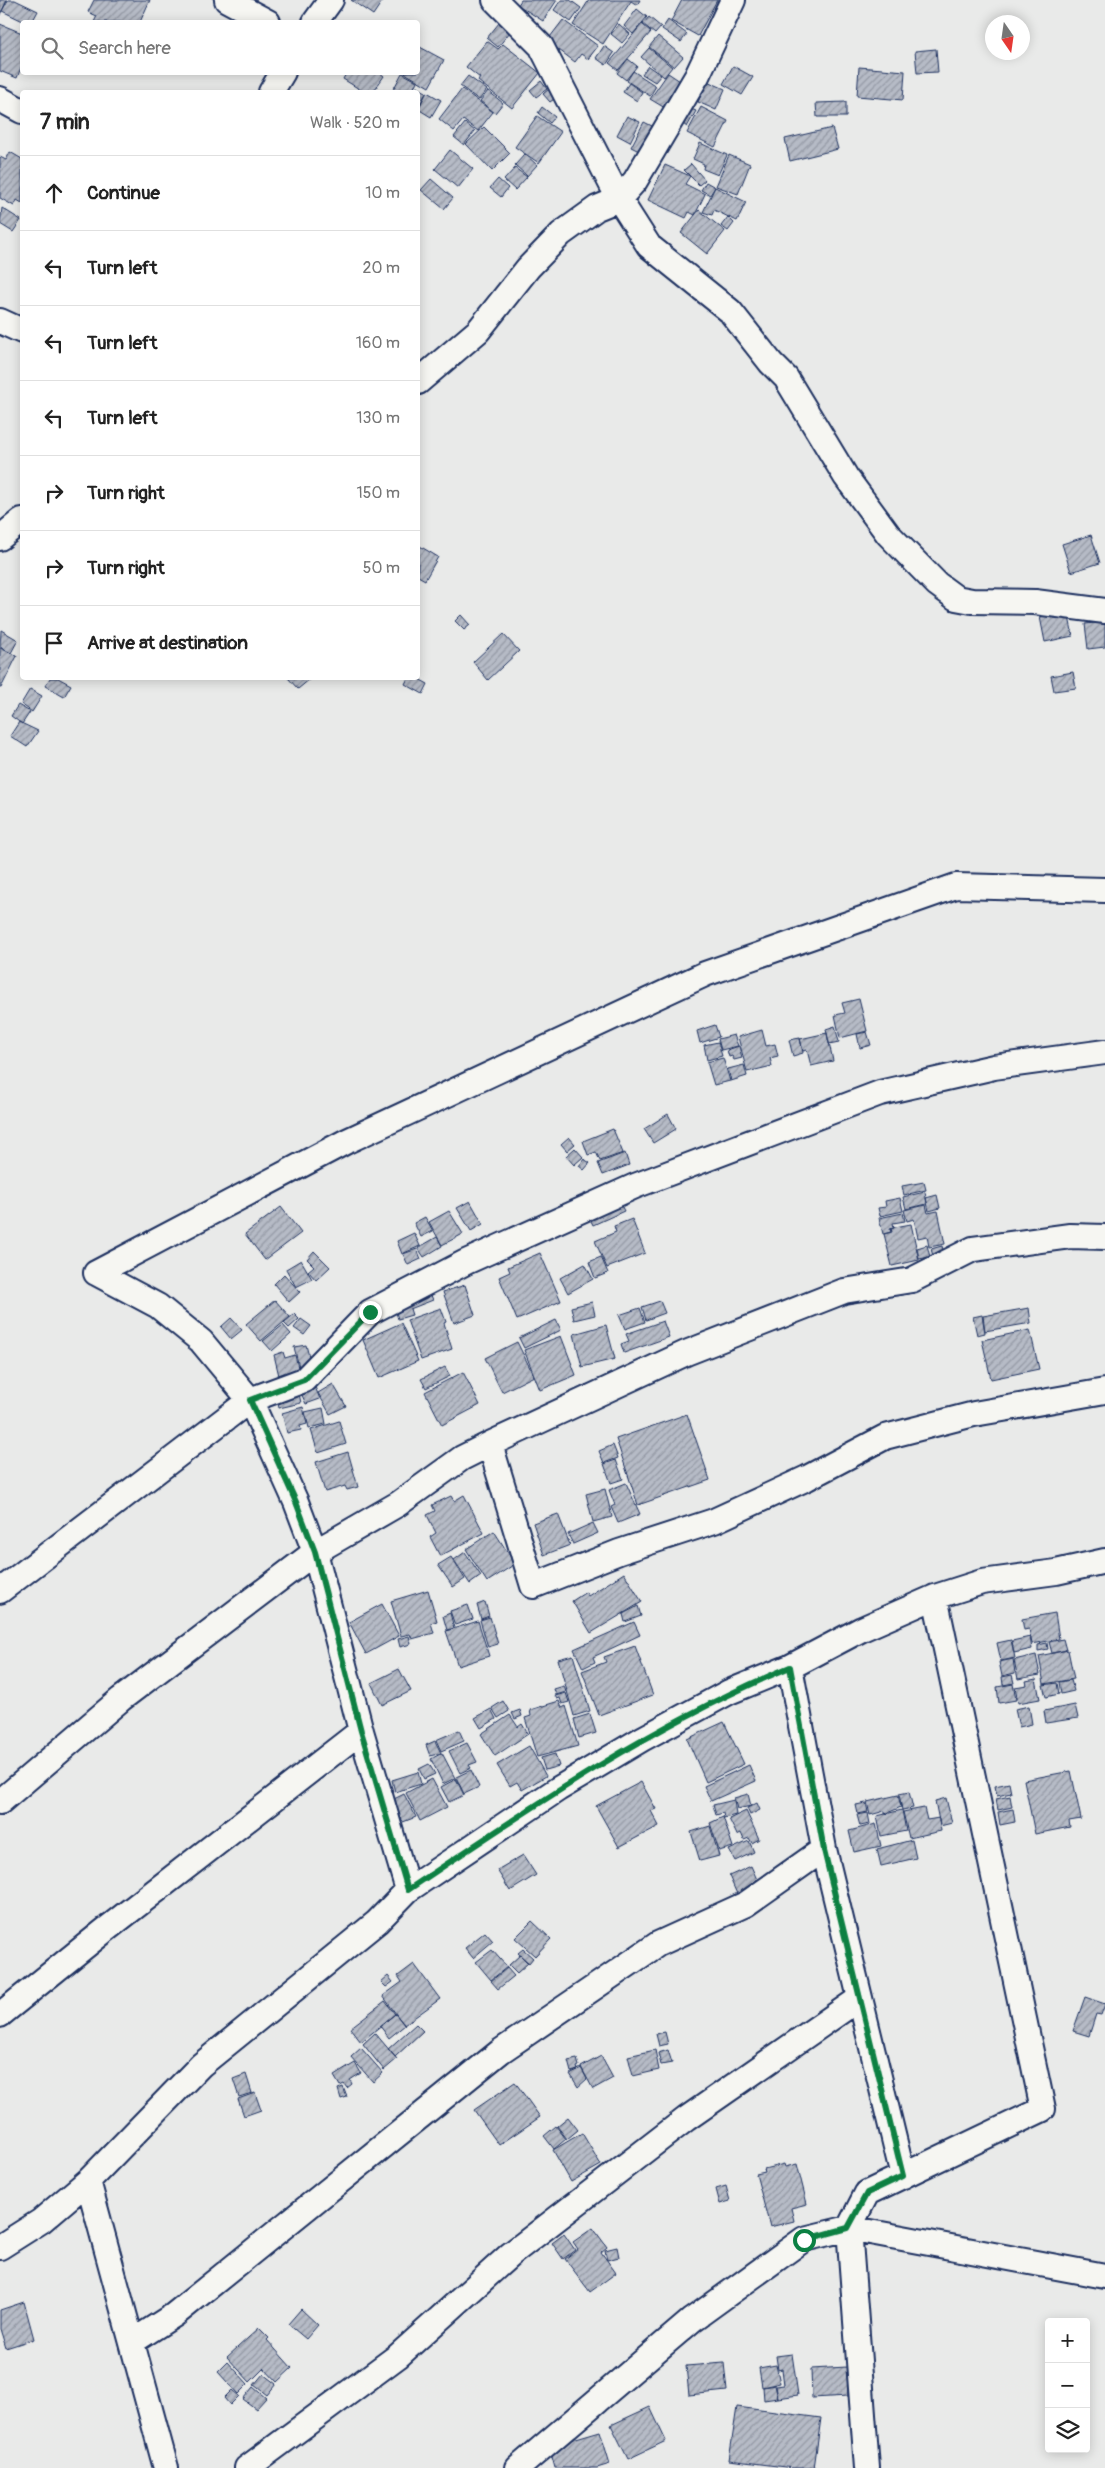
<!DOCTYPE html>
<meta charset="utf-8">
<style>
:root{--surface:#fff;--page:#f2f2f2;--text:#222;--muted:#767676;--line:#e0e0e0}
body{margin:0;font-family:Pangolin,sans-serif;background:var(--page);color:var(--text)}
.controls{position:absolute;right:15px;bottom:15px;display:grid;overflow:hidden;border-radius:5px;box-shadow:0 2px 12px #0003}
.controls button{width:45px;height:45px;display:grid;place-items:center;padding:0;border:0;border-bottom:1px solid var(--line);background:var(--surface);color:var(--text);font:25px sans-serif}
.compass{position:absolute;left:985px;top:15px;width:45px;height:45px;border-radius:50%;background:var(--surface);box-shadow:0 2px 12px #0003;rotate:167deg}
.stop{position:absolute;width:15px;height:15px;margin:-11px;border:4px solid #0b8043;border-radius:50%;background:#fff}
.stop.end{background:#0b8043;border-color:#fff;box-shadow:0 1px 5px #0008}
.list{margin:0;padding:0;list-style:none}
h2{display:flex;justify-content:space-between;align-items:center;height:65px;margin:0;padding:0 20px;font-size:21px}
h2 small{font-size:16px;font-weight:400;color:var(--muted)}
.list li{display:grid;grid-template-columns:32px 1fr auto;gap:15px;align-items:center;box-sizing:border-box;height:75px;padding:0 20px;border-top:1px solid var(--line)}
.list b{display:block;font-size:19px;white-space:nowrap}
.list em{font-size:16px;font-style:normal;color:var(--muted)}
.icon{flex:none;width:28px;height:28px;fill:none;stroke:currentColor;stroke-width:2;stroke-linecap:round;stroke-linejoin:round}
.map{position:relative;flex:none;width:1105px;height:2468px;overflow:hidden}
.search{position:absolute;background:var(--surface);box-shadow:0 2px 12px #0003;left:20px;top:20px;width:400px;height:55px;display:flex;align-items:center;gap:12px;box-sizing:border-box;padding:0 18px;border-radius:5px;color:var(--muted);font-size:19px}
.panel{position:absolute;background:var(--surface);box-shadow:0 2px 12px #0003;left:20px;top:90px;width:400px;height:590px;border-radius:5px}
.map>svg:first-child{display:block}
</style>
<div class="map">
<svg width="1105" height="2468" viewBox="0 0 1105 2468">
<defs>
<pattern id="building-hatch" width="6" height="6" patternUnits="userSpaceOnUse" patternTransform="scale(1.25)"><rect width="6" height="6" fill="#b6bbc6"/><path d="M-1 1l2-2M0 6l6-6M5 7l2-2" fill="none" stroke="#9398a4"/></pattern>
</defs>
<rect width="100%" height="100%" fill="#e9eae9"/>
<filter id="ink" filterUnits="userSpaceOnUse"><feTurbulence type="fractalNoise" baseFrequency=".02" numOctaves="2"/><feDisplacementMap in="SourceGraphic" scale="10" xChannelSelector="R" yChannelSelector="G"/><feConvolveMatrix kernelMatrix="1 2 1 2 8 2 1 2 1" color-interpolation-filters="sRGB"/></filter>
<g filter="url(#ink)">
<path fill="url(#building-hatch)" stroke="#1b2f5e" d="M0,0H7L0,15Z
M8,0H15L38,11L32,22H25L2,11Z
M94,0H150L140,22H94L97,16L88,12Z
M351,0H383L373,15Z
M521,0H557L543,21L518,5Z
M561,0H570L581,8L571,22L554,10Z
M589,0H640L637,5L631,1L603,44L573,25Z
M682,0H717L698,36L671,21Z
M637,9L647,17L633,34L624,26Z
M649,17L661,27L655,34L643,24Z
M563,20L598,46L588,59L581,54L575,62L547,41Z
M668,20L687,34L681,42L662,29Z
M499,23L510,32L498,47L487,38Z
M0,24L22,33V65L17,78L0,71Z
M619,24L630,34L622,43L611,34Z
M642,24L651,32L618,70L609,63Z
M658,36L683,57L674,67L649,47Z
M487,41L498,49L503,44L540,73L512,108L478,81L480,78L466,67Z
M418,46L444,60L429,87L403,72H418Z
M604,46L614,53L606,65L596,58Z
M649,48L672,67L664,77L641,57Z
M936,49L938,72L917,73L915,51Z
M628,59L637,66L626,80L617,73Z
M648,66L661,75L655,82L642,74Z
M733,66L753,77L742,95L723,84Z
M859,67L905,71L903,100L857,96Z
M633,71L656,86L650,96L627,81Z
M347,72H379L384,76L373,92H364L343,79Z
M402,73L417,81L412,92H392Z
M668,73L683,83L665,108L650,99Z
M468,76L487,90L479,100L460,86Z
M541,81L547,89L536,97L530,90Z
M707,81L725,89L716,110L698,102Z
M629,83L642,92L637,101L623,92Z
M417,87L426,92L418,109V92H414Z
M550,88L557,97L550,102L543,94Z
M462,89L493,112L478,131L463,120L454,131L439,119Z
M488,91L503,103L495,113L480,101Z
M427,92L441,100L431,117L418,109Z
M846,102V117H817L816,103Z
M542,107L555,117L550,123L538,113Z
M701,107L728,121L715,147L687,133Z
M691,109L696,111L687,127L683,124Z
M537,116L561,132L539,163L515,147Z
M627,116L640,122L630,142L617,135Z
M644,122L658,129L645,154L631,147Z
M465,123L475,131L464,145L454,137Z
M484,127L510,153L492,171L466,144Z
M832,128L838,149L790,161L785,139Z
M700,143L727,155L718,175L703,169L704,164L693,159Z
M450,150L473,169L458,188L435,169Z
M10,152L22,159V203L17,200L14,206L0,198V157L6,160Z
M525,154L537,165L527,176L515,165Z
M729,155L750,164L738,194L716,186Z
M691,164L705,180L699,185L684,170Z
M665,165L690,176L685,184L705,194L695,215L689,212L686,218L648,200Z
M515,168L527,177L515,190L504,180Z
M431,179L453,198L444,209L421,190Z
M498,179L508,188L501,197L490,188Z
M706,182L715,187L710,195L701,190Z
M715,187L746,202L737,221L714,210L712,215L703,212Z
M2,208L21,220L13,232L0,224Z
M699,210L725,231L707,254L681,233Z
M728,217L734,223L728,231L721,226Z
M1091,535L1100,563L1071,572L1062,544Z
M418,545L438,557L425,580L418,576Z
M1068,612L1073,636L1045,642L1040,617Z
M461,615L470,625L464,630L455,621Z
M1105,622V647L1088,649L1085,624Z
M1,630L18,640L11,653L0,647Z
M503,634L519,651L488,680L473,662Z
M0,648L17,656L1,688H0Z
M1073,672L1076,688L1054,691L1051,676Z
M50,678H58L71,685L64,697L45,686Z
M288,678H308L310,679L298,689Z
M408,678H417L428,684L423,694L405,684Z
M30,689L42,696L32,712L21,704Z
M18,705L30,712L22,724L11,716Z
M19,722L38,731L27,747L10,736Z
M859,999L867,1031L840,1038L835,1015L845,1013L842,1003Z
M715,1025L719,1037L700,1043L697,1031Z
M835,1026L839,1042L829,1044L826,1029Z
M762,1030L766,1046L775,1044L778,1056L770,1058L772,1066L747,1072L738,1037Z
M867,1032L871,1045L860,1048L857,1034Z
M827,1033L833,1061L811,1066L807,1050L803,1051L800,1039Z
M734,1035L738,1046L721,1050L718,1039Z
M800,1038L803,1053L793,1056L789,1040Z
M718,1042L722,1056L707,1060L704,1045Z
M739,1046L742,1058L734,1060L732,1056L729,1057L727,1050Z
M723,1058L730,1081L714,1085L707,1062Z
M744,1065L747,1076L731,1081L728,1069Z
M668,1114L676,1129L653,1143L644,1129Z
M613,1129L623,1153L600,1161L596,1152L588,1155L583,1141Z
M569,1137L575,1144L567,1151L561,1144Z
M575,1148L583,1157L574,1165L566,1156Z
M625,1153L629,1165L603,1175L598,1163Z
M584,1159L590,1163L584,1170L579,1166Z
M924,1182L926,1190L904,1195L902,1186Z
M925,1192L927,1204L906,1209L903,1197Z
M937,1195L940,1208L929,1211L926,1198Z
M900,1198L903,1211L880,1216L878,1208L886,1207L885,1201Z
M618,1199L624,1211L593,1225L587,1213Z
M470,1201L483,1224L471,1231L457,1208Z
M926,1205L928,1213L938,1211L945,1244L929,1247L927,1236L918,1238L914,1219L907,1221L904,1210Z
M281,1207L301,1233L265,1260L245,1234Z
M449,1211L463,1234L442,1245L429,1222Z
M903,1213L905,1221L893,1223L894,1228L890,1229L891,1232L883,1234L879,1218Z
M425,1217L433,1231L421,1237L414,1223Z
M632,1219L645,1253L607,1268L595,1241L616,1232L614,1226Z
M911,1224L919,1260L892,1266L884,1234L892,1232L891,1229L895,1227Z
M414,1233L420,1246L402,1254L397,1241Z
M437,1237L442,1246L424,1257L418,1248Z
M927,1245L930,1257L919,1259L917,1248Z
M942,1246L944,1254L933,1256L931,1249Z
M417,1249L421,1259L408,1265L403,1254Z
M314,1251L330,1267L316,1280L308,1271L314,1266L307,1259Z
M540,1253L561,1301L517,1320L499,1277L510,1272L508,1267Z
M601,1257L608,1273L595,1278L589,1262Z
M301,1260L312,1279L296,1287L286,1269Z
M585,1264L593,1279L568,1293L560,1278Z
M284,1274L300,1292L289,1302L274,1284Z
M465,1285L475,1315L454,1323L443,1292Z
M430,1293L433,1300L410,1309L412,1315L398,1319L394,1306Z
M275,1300L290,1317L261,1341L246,1324Z
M660,1301L665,1313L646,1320L642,1307Z
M592,1302L595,1315L574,1320L571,1307Z
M441,1308L446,1322L444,1323L452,1349L421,1360L407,1320Z
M640,1308L645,1322L625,1329L619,1315Z
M1029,1308L1031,1323L985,1331L983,1316Z
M294,1314L299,1319L289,1328L284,1323Z
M982,1315L985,1333L977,1335L973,1317Z
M231,1318L242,1330L231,1339L221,1327Z
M301,1319L311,1326L304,1335L294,1328Z
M556,1320L561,1330L524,1348L519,1338Z
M663,1321L669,1337L624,1353L621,1344L629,1341L626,1334Z
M401,1323L418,1361L379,1378L363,1340Z
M283,1325L291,1334L272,1351L263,1341Z
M606,1325L615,1359L582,1367L574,1334Z
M1030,1330L1039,1369L991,1379L982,1340Z
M561,1336L576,1375L540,1390L524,1350Z
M517,1342L534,1376L502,1392L485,1358Z
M306,1345L312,1368L300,1371L294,1347Z
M283,1352L285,1358L295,1355L301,1380L281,1384L274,1355Z
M445,1367L450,1376L426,1388L421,1379Z
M463,1372L480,1405L442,1425L425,1392Z
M333,1384L346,1406L330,1414L318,1393Z
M315,1387L320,1399L306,1404L301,1393Z
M298,1389L301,1403L279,1408L276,1394Z
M303,1407L307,1424L300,1426L301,1430L287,1433L282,1413Z
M323,1408L326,1424L309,1428L305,1412Z
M687,1414L710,1480L638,1505L616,1439Z
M339,1421L346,1444L318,1453L311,1430Z
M613,1445L618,1458L604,1463L599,1451Z
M348,1452L358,1487L347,1490L345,1486L325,1492L316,1462Z
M616,1460L623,1479L611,1483L604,1464Z
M626,1483L640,1514L618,1523L611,1507L615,1505L609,1490Z
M605,1489L612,1517L593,1522L586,1494Z
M464,1495L484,1533L440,1556L430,1537L436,1533L427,1515L435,1511L432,1505L451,1496L454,1501Z
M558,1514L570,1545L544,1555L533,1523Z
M593,1523L598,1533L573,1544L568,1534Z
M494,1531L515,1564L487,1582L466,1549Z
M465,1552L481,1576L470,1584L454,1560Z
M451,1557L465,1579L453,1587L438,1565Z
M624,1573L642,1602L591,1633L572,1601L586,1592L588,1596Z
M428,1590L437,1621L431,1623L434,1633L412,1639L410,1634L401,1636L391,1601Z
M485,1602L489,1616L481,1619L477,1605Z
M382,1604L399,1636L366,1654L349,1622Z
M468,1605L473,1619L455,1625L450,1611Z
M638,1606L641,1616L625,1622L623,1614Z
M450,1613L454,1628L447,1630L443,1616Z
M1055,1613L1059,1639L1032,1644L1029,1629L1024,1630L1022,1619Z
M490,1617L498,1644L488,1647L480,1620Z
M478,1621L489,1656L458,1666L446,1631Z
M634,1622L640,1635L593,1657L595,1662L583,1668L574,1649Z
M409,1636L411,1644L400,1647L398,1639Z
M1030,1637L1032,1649L1014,1653L1012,1641Z
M1063,1639L1066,1650L1052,1653L1049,1642Z
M1011,1640L1015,1658L1001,1661L997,1643Z
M1047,1643L1048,1649L1038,1651V1645Z
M635,1646L653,1695L599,1715L582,1671L606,1662L604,1657Z
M1068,1650L1074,1679L1044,1684L1039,1656Z
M573,1655L590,1711L574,1716L558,1659Z
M1036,1655L1040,1675L1018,1679L1014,1660Z
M1013,1659L1015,1673L1002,1676L999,1662Z
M399,1669L411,1691L382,1705L371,1683Z
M1012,1675L1014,1683L1003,1685L1002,1677Z
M1036,1679L1040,1699L1018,1703L1015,1687L1027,1685L1026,1681Z
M1071,1680L1074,1691L1061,1694L1059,1682Z
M1057,1683L1059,1694L1046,1697L1043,1685Z
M1013,1684L1016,1700L999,1703L997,1687Z
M564,1686L566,1692L556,1695L554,1689Z
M566,1693L569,1702L562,1704L560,1698L557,1699L555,1696Z
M503,1701L509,1711L498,1718L492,1708Z
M559,1701L562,1708L566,1706L578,1746L537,1757L525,1718L531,1716L530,1710Z
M1075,1705L1078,1718L1046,1723L1044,1711Z
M1029,1706L1032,1724L1019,1727L1015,1709Z
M491,1709L496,1719L481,1728L475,1718Z
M520,1710L522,1716L515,1719L512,1713Z
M590,1714L596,1733L579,1738L574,1719Z
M510,1715L518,1727L522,1724L528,1734L495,1756L481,1734Z
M724,1722L744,1764L706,1782L687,1739Z
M459,1730L464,1741L441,1751L436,1740Z
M435,1741L441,1753L430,1756L426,1745Z
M467,1743L477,1762L469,1765L471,1768L460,1773L449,1751Z
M529,1746L546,1776L522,1790L517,1782L510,1786L497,1765Z
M442,1753L455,1778L443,1784L431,1759Z
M555,1754L559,1766L545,1770L541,1758Z
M429,1764L435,1774L424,1779L419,1769Z
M749,1765L756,1781L711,1801L704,1786Z
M471,1770L479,1787L464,1794L456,1777Z
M1071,1771L1081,1819L1069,1821L1070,1827L1035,1834L1024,1780Z
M418,1772L421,1784L395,1792L392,1780Z
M432,1779L447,1807L420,1821L406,1793Z
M456,1779L464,1795L449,1802L441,1787Z
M641,1782L656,1809L651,1811L659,1826L619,1847L596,1806Z
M1009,1783L1011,1793L997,1796L995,1786Z
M909,1792L913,1808L902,1810L899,1794Z
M404,1794L416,1817L403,1822L392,1800Z
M748,1794L751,1806L737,1809L734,1798Z
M898,1795L901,1807L885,1814V1811L870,1815L867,1802Z
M1010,1796L1012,1807L998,1810L996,1799Z
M946,1798L952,1823L940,1826L935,1801Z
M734,1800L736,1815L724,1818L723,1813L716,1815L713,1805Z
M757,1803L760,1810L750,1815L747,1808Z
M866,1803L868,1812L858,1814L856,1805Z
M924,1808L927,1820L939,1818L941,1831L909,1838L903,1812Z
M1013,1809L1015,1822L1000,1825L998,1812Z
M902,1810L906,1831L881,1836L877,1816Z
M746,1811L759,1839L752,1843L749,1838L744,1840L741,1833L737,1835L729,1819Z
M868,1813L870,1824L860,1826L857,1815Z
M723,1817L733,1847L719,1851L710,1823Z
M876,1824L881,1846L854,1852L849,1831Z
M710,1826L719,1856L700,1861L691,1832Z
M912,1840L916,1858L881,1866L877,1849Z
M749,1841L754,1852L735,1861L729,1850Z
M523,1855L536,1875L510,1891L497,1870Z
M751,1866L759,1884L737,1894L729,1876Z
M532,1921L551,1939L535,1956L515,1938Z
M485,1932L493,1941L473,1958L465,1948Z
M523,1949L533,1958L529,1963L518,1953Z
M492,1950L507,1967L491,1980L476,1962Z
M520,1955L528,1963L517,1973L509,1965Z
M414,1964L440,1999L404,2025L383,1996L402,1982L398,1976Z
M507,1968L514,1976L498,1989L491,1981Z
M388,1976L393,1982L386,1987L381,1982Z
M1085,1997L1105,2004L1101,2015L1096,2014L1089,2036L1073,2031Z
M385,2001L395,2014L361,2042L350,2028Z
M395,2014L405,2025L389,2038L380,2026Z
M416,2024L423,2031L395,2057L388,2049Z
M665,2032L668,2044L659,2046L656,2034Z
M375,2033L397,2059L384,2070L363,2044Z
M361,2048L383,2073L373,2082L351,2057Z
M655,2050L659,2070L633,2076L628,2056Z
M668,2050L672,2063L661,2065L658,2053Z
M601,2056L613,2078L593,2089L581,2067Z
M577,2059L579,2066L577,2067L578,2070L571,2072L568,2061Z
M355,2063L361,2073L350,2080L352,2084L347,2088L344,2084L340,2086L334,2076Z
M581,2068L587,2079L578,2087L570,2074Z
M246,2074L252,2093L239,2097L233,2079Z
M515,2082L540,2117L499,2145L474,2110Z
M343,2087L347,2097L341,2099L338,2089Z
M255,2093L261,2110L244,2116L238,2099Z
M568,2117L578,2130L567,2139L557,2126Z
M556,2126L566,2139L554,2149L544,2136Z
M582,2133L601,2165L571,2182L553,2150Z
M784,2164L785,2167L797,2164L807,2204L791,2208L794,2221L770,2227L756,2174L765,2172L764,2169Z
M726,2186L730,2201L720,2204L716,2189Z
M593,2228L607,2247L601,2252L616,2273L590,2292L565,2259L578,2249L573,2242Z
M564,2234L575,2250L563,2259L552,2243Z
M617,2247L619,2257L607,2260L605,2250Z
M24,2302L34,2339L6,2348L0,2329V2310Z
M301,2309L318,2325L306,2339L288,2324Z
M259,2328L269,2338L267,2340L292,2368L277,2382L264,2368L250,2382L227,2357Z
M792,2354L798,2395L778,2398L776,2386L784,2385L782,2369L778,2370L776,2356Z
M228,2362L248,2384L238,2394L218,2372Z
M724,2363L727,2391L689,2395L686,2366Z
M776,2365L780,2383L762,2387L759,2368Z
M847,2367L848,2396L812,2398L811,2369Z
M263,2374L276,2384L267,2395L254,2385Z
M775,2385L778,2398L764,2400L763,2387Z
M253,2387L266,2398L256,2409L243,2399Z
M232,2390L239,2396L230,2405L224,2398Z
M650,2407L666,2441L628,2459L611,2425Z
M737,2407L821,2418L814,2468H793L729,2460Z
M600,2431L610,2464L597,2468H555L549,2446Z"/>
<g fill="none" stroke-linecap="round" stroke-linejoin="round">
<g stroke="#1b2f5e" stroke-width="28">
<path id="minor" d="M227,0L268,22
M495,0L541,46L619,199L649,246L730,311L771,363L786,378L846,477L888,534L937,584L956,598L972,601L1035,602L1105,611
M315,22L331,0
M271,92L283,72
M0,99L22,111
M0,321L22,331
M418,382L478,331L528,268L561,234L597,208L619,199L635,181L697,76L733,0
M0,538L22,520
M96,1273L347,1141L705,974L956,886L1105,890
M96,1273L158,1306L201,1341L250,1400L296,1502L315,1552L361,1731L408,1890
M490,1444L533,1586L619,1552L714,1521L807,1478L885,1437L974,1414L1105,1391
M0,1591L250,1400L304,1380L370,1312L466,1262L635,1186L880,1093L994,1067L1105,1052
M790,1667L824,1849L903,2176
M0,1802L121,1699L315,1552L398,1504L462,1458L490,1444L686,1353L844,1291L912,1280L973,1249L1070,1236L1105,1237
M0,2015L104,1931L361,1731
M88,2181L166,2468
M0,2247L41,2221L88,2181L201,2065L377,1922L408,1890L558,1789L642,1739L729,1692L790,1667L862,1629L935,1597L982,1582L1056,1572L1105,1561
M132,2342L174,2315L501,2051L658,1944L746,1904L824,1849
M247,2468L398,2356L511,2254L686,2119L860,1998
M518,2468L692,2320L804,2239L849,2228L1105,2276
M867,2468L849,2228L867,2193L1043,2109L935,1597"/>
</g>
<use href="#minor" stroke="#f6f6f2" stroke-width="24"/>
</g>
</g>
<g fill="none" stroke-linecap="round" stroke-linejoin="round" filter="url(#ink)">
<path stroke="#0b8043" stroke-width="6" d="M370,1312L304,1380L250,1400L296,1502L315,1552L361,1731L408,1890C533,1806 650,1726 790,1667L824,1850L903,2176L867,2193L848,2228L804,2240"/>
</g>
</svg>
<div class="controls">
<button>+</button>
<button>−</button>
<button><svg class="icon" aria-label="layers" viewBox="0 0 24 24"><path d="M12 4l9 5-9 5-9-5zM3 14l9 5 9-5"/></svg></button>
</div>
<svg class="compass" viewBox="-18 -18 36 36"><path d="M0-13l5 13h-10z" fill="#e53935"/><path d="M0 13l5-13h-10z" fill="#767676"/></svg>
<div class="stop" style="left:804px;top:2240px"></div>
<div class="stop end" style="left:370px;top:1312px"></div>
<div class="search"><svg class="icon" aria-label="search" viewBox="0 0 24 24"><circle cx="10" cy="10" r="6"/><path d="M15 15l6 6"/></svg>Search here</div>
<section class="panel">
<h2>7 min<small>Walk · 520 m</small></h2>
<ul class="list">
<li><svg class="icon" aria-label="ahead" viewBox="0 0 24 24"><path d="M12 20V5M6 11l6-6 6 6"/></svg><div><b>Continue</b></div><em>10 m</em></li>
<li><svg class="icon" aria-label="left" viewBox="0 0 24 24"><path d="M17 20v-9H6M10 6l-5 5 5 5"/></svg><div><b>Turn left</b></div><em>20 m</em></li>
<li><svg class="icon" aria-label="left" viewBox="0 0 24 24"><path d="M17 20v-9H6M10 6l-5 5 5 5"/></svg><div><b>Turn left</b></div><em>160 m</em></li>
<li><svg class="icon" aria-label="left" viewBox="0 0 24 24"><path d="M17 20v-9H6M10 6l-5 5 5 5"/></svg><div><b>Turn left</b></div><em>130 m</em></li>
<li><svg class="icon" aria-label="right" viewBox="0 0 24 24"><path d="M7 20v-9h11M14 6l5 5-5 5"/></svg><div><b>Turn right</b></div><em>150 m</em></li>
<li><svg class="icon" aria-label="right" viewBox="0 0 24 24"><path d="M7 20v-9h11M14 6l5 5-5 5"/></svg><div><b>Turn right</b></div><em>50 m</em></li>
<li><svg class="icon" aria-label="arrive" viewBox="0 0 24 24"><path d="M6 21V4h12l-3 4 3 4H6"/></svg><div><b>Arrive at destination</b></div></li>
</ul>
</section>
</div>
